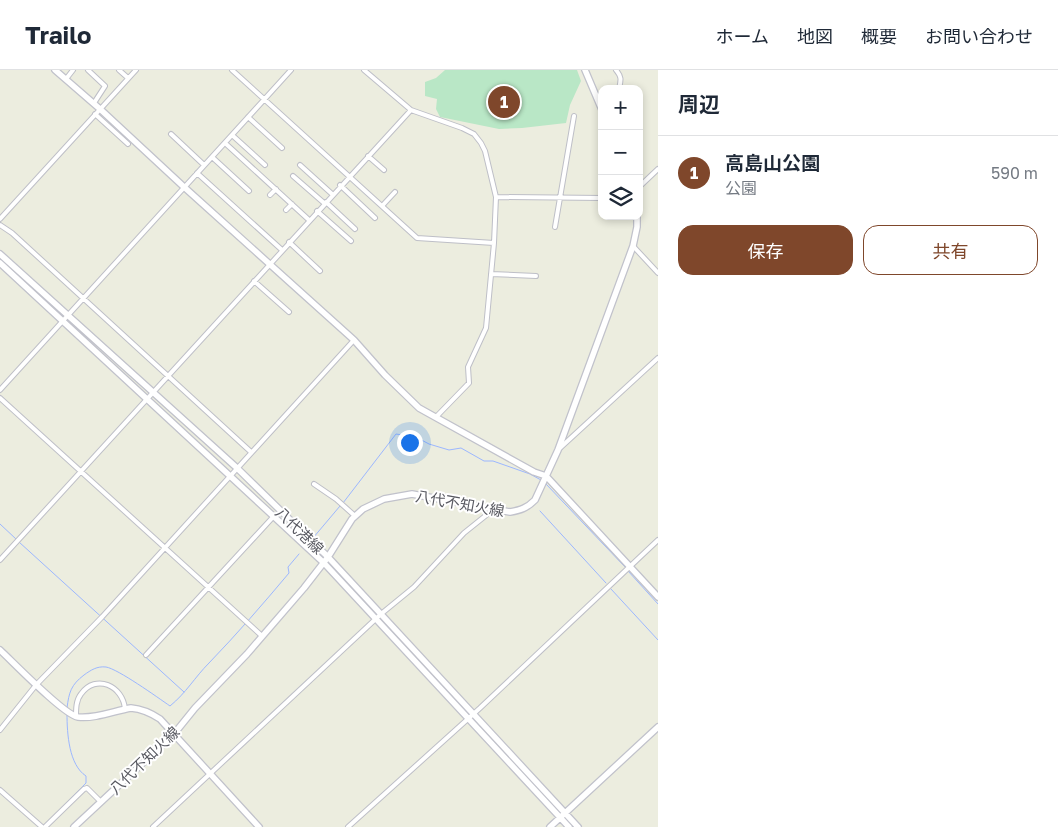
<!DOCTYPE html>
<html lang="ja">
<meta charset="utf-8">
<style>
:root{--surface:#fff;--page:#f6f6f7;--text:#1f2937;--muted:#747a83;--line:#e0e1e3;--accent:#7f472b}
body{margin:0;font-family:"Golos Text","Noto Sans JP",sans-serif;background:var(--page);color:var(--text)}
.controls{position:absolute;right:15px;top:15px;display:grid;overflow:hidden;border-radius:10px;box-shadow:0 2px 8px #0003}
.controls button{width:45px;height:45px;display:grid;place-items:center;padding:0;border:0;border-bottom:1px solid var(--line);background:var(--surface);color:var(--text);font:25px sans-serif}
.you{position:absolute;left:409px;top:372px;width:18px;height:18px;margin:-12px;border:4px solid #fff;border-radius:50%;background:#1a73e8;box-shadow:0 0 0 8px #1a73e833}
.badge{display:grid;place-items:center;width:32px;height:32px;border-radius:50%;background:var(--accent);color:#fff;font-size:16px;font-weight:700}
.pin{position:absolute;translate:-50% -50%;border:2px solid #fff;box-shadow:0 1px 5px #0006}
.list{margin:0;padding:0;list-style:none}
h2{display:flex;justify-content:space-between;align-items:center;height:65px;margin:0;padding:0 20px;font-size:21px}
h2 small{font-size:16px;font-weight:400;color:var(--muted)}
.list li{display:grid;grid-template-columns:32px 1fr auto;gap:15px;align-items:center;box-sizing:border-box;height:75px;padding:0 20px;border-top:1px solid var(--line)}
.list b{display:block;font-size:19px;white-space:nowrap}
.list p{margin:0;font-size:16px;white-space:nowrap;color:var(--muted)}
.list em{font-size:16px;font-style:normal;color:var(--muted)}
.actions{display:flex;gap:10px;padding:15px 20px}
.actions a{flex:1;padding:11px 0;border:1px solid var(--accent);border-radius:15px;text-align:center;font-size:18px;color:var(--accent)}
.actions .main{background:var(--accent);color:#fff}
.icon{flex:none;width:28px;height:28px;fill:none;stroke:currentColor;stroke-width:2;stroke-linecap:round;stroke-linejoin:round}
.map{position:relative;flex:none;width:658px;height:757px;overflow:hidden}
header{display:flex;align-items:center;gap:30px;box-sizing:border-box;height:70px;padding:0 25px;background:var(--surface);border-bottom:1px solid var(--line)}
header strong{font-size:24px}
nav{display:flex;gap:28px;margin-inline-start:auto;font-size:18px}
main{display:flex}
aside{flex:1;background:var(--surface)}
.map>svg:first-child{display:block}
</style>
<header>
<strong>Trailo</strong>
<nav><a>ホーム</a><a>地図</a><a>概要</a><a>お問い合わせ</a></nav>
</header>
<main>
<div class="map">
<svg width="658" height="757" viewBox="0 0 658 757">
<rect width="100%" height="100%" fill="#eceddf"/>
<path fill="#b9e7c6" d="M445,0H577L581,11L570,35L566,53L522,58L499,59L440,47L436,39L437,29L425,26V12L436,8Z"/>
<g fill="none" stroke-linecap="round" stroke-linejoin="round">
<path stroke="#9cb7ff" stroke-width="1" d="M546,414L626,498
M343,433L396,364L416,367L429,374L449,380L461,378L484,391H493L530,404L541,410
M540,441L606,513
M0,454L16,469
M313,468L340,436
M19,472L184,622
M628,501L658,534
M611,519L658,570
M67,638C69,622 71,615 84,605C91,600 97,596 106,597C118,599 157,627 170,636C186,623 195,607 209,593C237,564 263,534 289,503L288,497L299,484
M43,756L86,713V706C69,695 67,664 67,644"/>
<g stroke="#bebfc7" stroke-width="6">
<path id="street" d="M88,0L105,16L94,33
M119,0L128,8
M232,0L417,168L494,173
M364,0L411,40L462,58L474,64L481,73L485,81L496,127L494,173L486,258L468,297L469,313L436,347
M616,0C622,7 621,10 619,19
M66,9L73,0
M95,44L128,74
M248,47L282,78
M171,64L204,95
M232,65L265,95
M225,73L309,150
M368,86L384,100
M212,87L249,121
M300,95L332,124
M197,103L282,180
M293,106L324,133
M340,115L375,148
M639,117L658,99
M270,125L276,119
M496,127L602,128
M326,132L355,159
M382,136L395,122
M286,140L292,134
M317,141L351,171
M0,149L136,0
M0,155L12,163L251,382
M555,157L574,46
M289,172L320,201
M633,176L658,203
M491,204L536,206
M254,211L289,242
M0,320L291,0
M0,328L262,566
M560,378L658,288
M314,414L336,429L355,446
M0,490L411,40
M146,585L274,446
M76,647C76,639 76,630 81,624C96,603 123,616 125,639
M0,660L36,615L102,547L354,270
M0,720L42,757
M45,757L84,719L87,718L101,732
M153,757L381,544L414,517L464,463L494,439
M348,757L480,638L658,470"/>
</g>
<g stroke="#c1c2cb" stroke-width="8">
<path id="secondary" d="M55,0L100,39L184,117L354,270L385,305L419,338L534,402L546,406L658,527
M585,0L602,40
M0,184L237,398L328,487L578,757
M0,193L324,493L569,757
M0,580C13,592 64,645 78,647C95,649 114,641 131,638C143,639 151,643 160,649L259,757
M74,757L174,664L195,638L247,584L304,518L328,487L352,449L363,439L384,429L412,424L510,442C521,440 527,438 535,430L558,380L633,176L637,157V146
M550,757L658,657"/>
</g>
<use href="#street" stroke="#fff" stroke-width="4"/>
<use href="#secondary" stroke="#fff" stroke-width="5.5"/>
</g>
<g text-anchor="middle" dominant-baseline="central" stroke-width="4" stroke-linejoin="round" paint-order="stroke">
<g font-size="15" fill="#585961" stroke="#fff">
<text transform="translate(460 433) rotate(10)">八代不知火線</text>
<text transform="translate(300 460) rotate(44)">八代港線</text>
<text transform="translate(144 690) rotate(-44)">八代不知火線</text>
</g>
</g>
</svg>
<div class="controls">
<button>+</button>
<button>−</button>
<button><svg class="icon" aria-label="layers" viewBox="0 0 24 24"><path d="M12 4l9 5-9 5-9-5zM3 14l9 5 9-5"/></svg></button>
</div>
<div class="you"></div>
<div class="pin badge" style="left:504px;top:32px">1</div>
</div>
<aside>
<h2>周辺<small></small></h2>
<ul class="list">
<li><span class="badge">1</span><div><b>高島山公園</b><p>公園</p></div><em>590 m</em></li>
</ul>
<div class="actions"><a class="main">保存</a><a>共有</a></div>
</aside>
</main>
